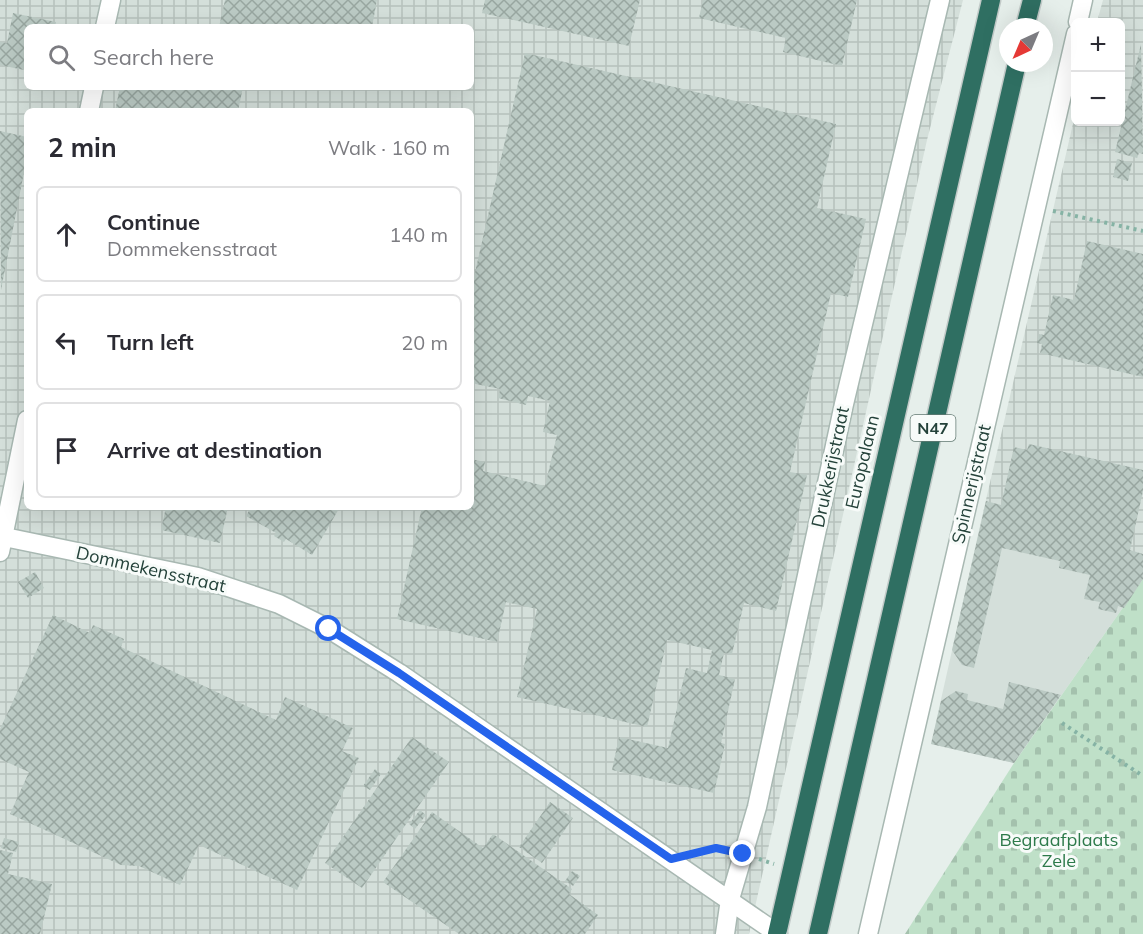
<!DOCTYPE html>
<meta charset="utf-8">
<style>
:root{--surface:#fff;--page:#f7f7f7;--text:#2b2b33;--muted:#7c7c81;--line:#e1e1e2}
body{margin:0;font-family:Mulish,sans-serif;background:var(--page);color:var(--text)}
.controls{position:absolute;right:18px;top:18px;display:grid;overflow:hidden;border-radius:9px;box-shadow:0 6px 24px #0002}
.controls button{width:54px;height:54px;display:grid;place-items:center;padding:0;border:0;border-bottom:2px solid var(--line);background:var(--surface);color:var(--text);font:30px sans-serif}
.compass{position:absolute;left:999px;top:18px;width:54px;height:54px;border-radius:50%;background:var(--surface);box-shadow:0 6px 24px #0002;rotate:224deg}
.stop{position:absolute;width:18px;height:18px;margin:-14px;border:4px solid #2563eb;border-radius:50%;background:#fff}
.stop.end{background:#2563eb;border-color:#fff;box-shadow:0 2px 6px #0008}
.list{margin:0;padding:0;list-style:none}
h2{display:flex;justify-content:space-between;align-items:center;height:78px;margin:0;padding:0 24px;font-size:26px}
h2 small{font-size:20px;font-weight:400;color:var(--muted)}
.list li{display:grid;grid-template-columns:39px 1fr auto;gap:18px;align-items:center;box-sizing:border-box;height:96px;margin:0 12px 12px;padding:0 12px;border:2px solid var(--line);border-radius:9px}
.list b{display:block;font-size:22px;white-space:nowrap}
.list p{margin:0;font-size:20px;white-space:nowrap;color:var(--muted)}
.list em{font-size:20px;font-style:normal;color:var(--muted)}
.icon{flex:none;width:33px;height:33px;fill:none;stroke:currentColor;stroke-width:2;stroke-linecap:round;stroke-linejoin:round}
.map{position:relative;flex:none;width:1143px;height:934px;overflow:hidden}
.search{position:absolute;background:var(--surface);box-shadow:0 6px 24px #0002;left:24px;top:24px;width:450px;height:66px;display:flex;align-items:center;gap:15px;box-sizing:border-box;padding:0 21px;border-radius:9px;color:var(--muted);font-size:22px}
.panel{position:absolute;background:var(--surface);box-shadow:0 6px 24px #0002;left:24px;top:108px;width:450px;height:402px;border-radius:9px}
.map>svg:first-child{display:block}
</style>
<div class="map">
<svg width="1143" height="934" viewBox="0 0 1143 934">
<defs>
<pattern id="industrial-grid" width="8" height="8" patternUnits="userSpaceOnUse" patternTransform="scale(1.5)"><rect width="8" height="8" fill="#d4dfda"/><path d="M0 4h8M4 0v8" fill="none" stroke="#b6c1bc"/></pattern>
<pattern id="cemetery-stones" width="16" height="16" patternUnits="userSpaceOnUse" patternTransform="scale(1.5)"><rect width="16" height="16" fill="#bfe0c8"/><path d="M2 7V4a2 2 0 0 1 4 0v3zM10 15v-3a2 2 0 0 1 4 0v3z" fill="#a4c1ad"/></pattern>
<pattern id="building-cross-hatch" width="8" height="8" patternUnits="userSpaceOnUse" patternTransform="scale(1.5)"><rect width="8" height="8" fill="#bbcac4"/><path d="M0 0l8 8M0 8l8-8" fill="none" stroke="#98a6a0"/></pattern>
</defs>
<rect width="100%" height="100%" fill="#e6efeb"/>
<path fill="#d4dfda" d="M982,517L1143,554V579L1014,763L931,744Z"/>
<path fill="url(#industrial-grid)" fill-rule="evenodd" d="M0,0H963L927,140L749,934H0ZM27,27H471V87H27ZM27,111H471V507H27Z
M1103,0H1143V554L982,517L1075,115L1076,122H1120V22H1097Z"/>
<path fill="url(#cemetery-stones)" d="M1143,579V934H905L1014,763Z"/>
<path fill="url(#building-cross-hatch)" d="M225,0H377L372,27H219Z
M485,0H640L629,46L482,13Z
M703,0H857L842,66L783,52L786,38L699,18Z
M13,13L56,22L55,27H27L24,70L0,65V42L7,43Z
M1141,44L1143,154L1139,153L1137,158L1115,152Z
M525,53L836,124L817,208L866,219L848,297L831,293L790,472L807,475L776,611L744,603L732,654L724,653L719,675L735,679L721,743L725,744L714,793L612,770L619,737L668,748L686,668L707,673L712,650L667,640L647,727L517,697L537,609L506,602L497,642L397,619L422,507H471V459L485,462L483,471L545,486L557,435L543,432L550,401L528,396L526,405L498,398L500,389L471,383V290Z
M120,87H243L238,111H115Z
M0,131L27,137V157L1,290Z
M1117,159L1132,163L1128,181L1113,177Z
M1087,241L1143,254V377L1040,353L1042,344L1037,343L1039,334L1044,335L1053,295L1074,300Z
M1029,444L1143,470V491L1130,550L1143,554V579L1124,608L1118,606L1116,613L1098,609L1100,602L1084,599L1090,575L1059,568L1060,561L1002,548L974,668L962,665L952,650L986,501L1001,505L1014,447L1027,450Z
M166,507H228L220,543L161,530Z
M251,507H340L312,555L286,539L284,542L274,536L276,533L246,516Z
M35,572L44,588L28,598L18,582Z
M53,615L90,633L93,625L124,639L121,647L276,720L285,697L353,728L342,751L359,758L297,890L199,845L180,885L139,866L121,865L10,814L29,772L0,759V729Z
M1009,682L1061,695L1014,763L931,744L941,701L956,691L968,694L967,700L1003,709Z
M412,737L449,762L362,888L325,863Z
M375,769L381,774L370,790L363,786Z
M550,802L573,818L542,863L519,847Z
M420,810L426,815L415,829L409,824Z
M432,812L483,848L493,834L572,889L569,894L598,915L585,934H459L383,882Z
M4,838L19,842L16,852L1,848Z
M0,850L13,853L8,874L52,884L40,934H0Z
M572,871L580,876L573,886L565,881Z"/>
<g fill="none" stroke-linecap="round" stroke-linejoin="round">
<g stroke="#a8b8b2" stroke-width="21">
<path id="street" d="M1078,22L1083,0
M105,27L111,0
M89,111L94,87
M0,536L198,577L279,604L329,629L399,673L778,934
M0,552L27,420
M725,934L730,899L757,807L844,404L940,0
M868,934L1076,34"/>
</g>
<g stroke="#c2cac8" stroke-width="21">
<path id="highway" d="M1025,27L1032,0
M777,934L991,0
M818,934L1017,63"/>
</g>
<path stroke="#86b3a5" stroke-width="4" stroke-dasharray="3 4.5" stroke-linecap="butt" d="M1053,211L1143,231
M1062,723L1143,776
M692,854L716,848L726,850
M759,859L774,864"/>
<use href="#street" stroke="#fff" stroke-width="18"/>
<use href="#highway" stroke="#2f6f62" stroke-width="18"/>
</g>
<g fill="none" stroke-linecap="round" stroke-linejoin="round">
<path stroke="#2563eb" stroke-width="8" d="M329,629L399,673L671,859L716,848L743,854"/>
</g>
<g text-anchor="middle" dominant-baseline="central" stroke-width="6" stroke-linejoin="round" paint-order="stroke">
<rect fill="#f7fbf9" stroke="#637a73" stroke-width="1.5" x="910.5" y="415" width="45" height="26" rx="4.5"/>
<g font-size="16" font-weight="bold" fill="#24423a">
<text x="933" y="428">N47</text>
</g>
<g font-size="18" fill="#24423a" stroke="#f7fbf9">
<text transform="translate(862 462) rotate(-77)">Europalaan</text>
<text transform="translate(830 467) rotate(-78)">Drukkerijstraat</text>
<text transform="translate(971 484) rotate(-77)">Spinnerijstraat</text>
<text transform="translate(151 569) rotate(13)">Dommekensstraat</text>
</g>
<g font-size="18" fill="#2d7a4b" stroke="#f7fbf9">
<text x="1059" y="839">Begraafplaats<tspan x="1059" dy="21">Zele</tspan></text>
</g>
</g>
</svg>
<div class="controls">
<button>+</button>
<button>−</button>
</div>
<svg class="compass" viewBox="-18 -18 36 36"><path d="M0-13l5 13h-10z" fill="#e53935"/><path d="M0 13l5-13h-10z" fill="#7c7c81"/></svg>
<div class="stop" style="left:329px;top:629px"></div>
<div class="stop end" style="left:743px;top:854px"></div>
<div class="search"><svg class="icon" aria-label="search" viewBox="0 0 24 24"><circle cx="10" cy="10" r="6"/><path d="M15 15l6 6"/></svg>Search here</div>
<section class="panel">
<h2>2 min<small>Walk · 160 m</small></h2>
<ul class="list">
<li><svg class="icon" aria-label="ahead" viewBox="0 0 24 24"><path d="M12 20V5M6 11l6-6 6 6"/></svg><div><b>Continue</b><p>Dommekensstraat</p></div><em>140 m</em></li>
<li><svg class="icon" aria-label="left" viewBox="0 0 24 24"><path d="M17 20v-9H6M10 6l-5 5 5 5"/></svg><div><b>Turn left</b></div><em>20 m</em></li>
<li><svg class="icon" aria-label="arrive" viewBox="0 0 24 24"><path d="M6 21V4h12l-3 4 3 4H6"/></svg><div><b>Arrive at destination</b></div></li>
</ul>
</section>
</div>
